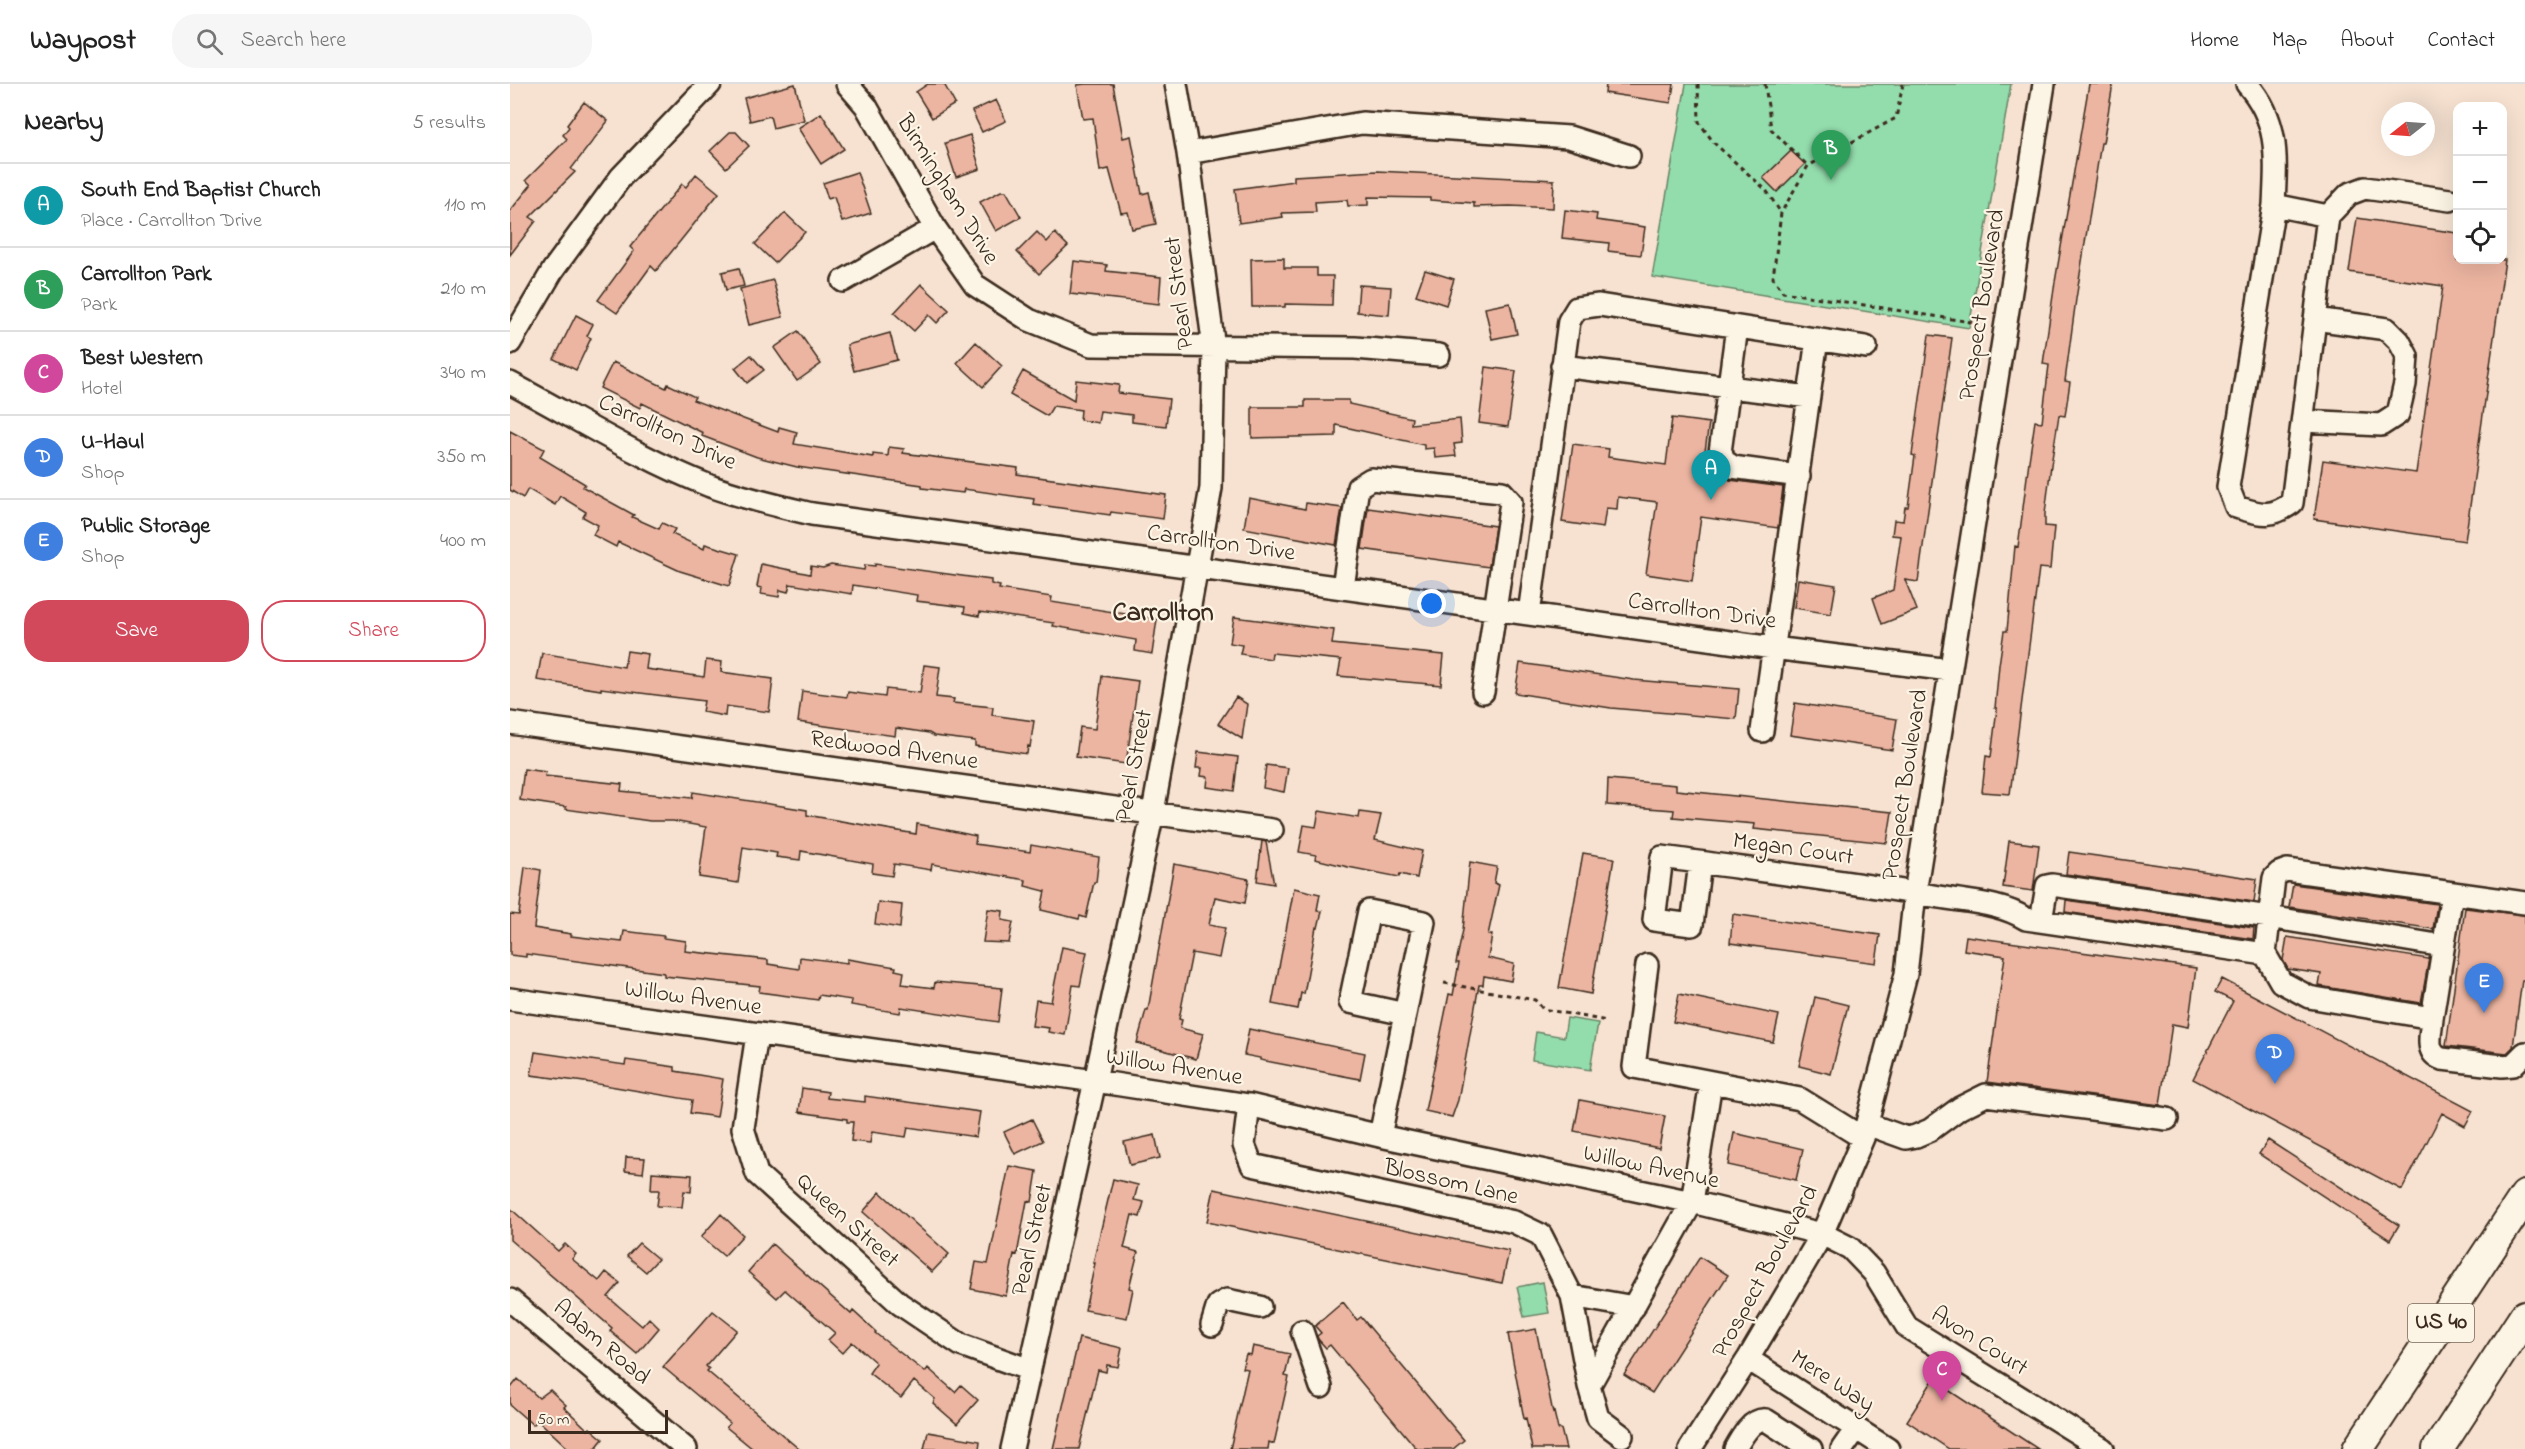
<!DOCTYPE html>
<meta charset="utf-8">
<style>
:root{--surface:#fff;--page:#f6f6f6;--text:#222;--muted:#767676;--line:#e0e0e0;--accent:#d1495b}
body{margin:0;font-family:"Indie Flower",sans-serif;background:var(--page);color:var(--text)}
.controls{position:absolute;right:18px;top:18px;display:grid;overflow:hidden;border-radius:12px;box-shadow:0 6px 24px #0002}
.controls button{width:54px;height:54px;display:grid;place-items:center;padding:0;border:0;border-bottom:2px solid var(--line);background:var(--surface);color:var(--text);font:30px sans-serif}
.compass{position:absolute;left:1871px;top:18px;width:54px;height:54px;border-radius:50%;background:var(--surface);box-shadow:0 6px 24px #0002;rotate:253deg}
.scale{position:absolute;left:18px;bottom:15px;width:140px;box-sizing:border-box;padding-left:6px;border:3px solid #3b2a1e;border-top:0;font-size:16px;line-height:21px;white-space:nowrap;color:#3b2a1e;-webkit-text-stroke:4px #fcf5e5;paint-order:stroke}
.you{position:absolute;left:922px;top:520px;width:21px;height:21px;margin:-15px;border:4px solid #fff;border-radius:50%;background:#1a73e8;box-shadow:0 0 0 9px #1a73e833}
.badge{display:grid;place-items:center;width:39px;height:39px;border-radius:50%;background:var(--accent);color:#fff;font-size:20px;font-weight:700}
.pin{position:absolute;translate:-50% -50px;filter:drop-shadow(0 2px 3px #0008)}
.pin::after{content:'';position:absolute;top:32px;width:21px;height:18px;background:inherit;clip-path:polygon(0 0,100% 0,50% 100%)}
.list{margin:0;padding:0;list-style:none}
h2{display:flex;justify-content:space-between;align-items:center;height:78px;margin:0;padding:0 24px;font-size:26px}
h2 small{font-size:20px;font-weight:400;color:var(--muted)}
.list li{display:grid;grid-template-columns:39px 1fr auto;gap:18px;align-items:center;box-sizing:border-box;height:84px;padding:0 24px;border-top:2px solid var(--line)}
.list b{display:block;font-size:22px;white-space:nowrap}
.list p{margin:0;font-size:20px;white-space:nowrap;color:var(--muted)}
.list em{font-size:20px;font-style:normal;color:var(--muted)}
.actions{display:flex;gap:12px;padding:18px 24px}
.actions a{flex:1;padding:14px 0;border:2px solid var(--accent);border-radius:24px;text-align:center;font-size:21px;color:var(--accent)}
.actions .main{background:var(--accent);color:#fff}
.icon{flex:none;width:33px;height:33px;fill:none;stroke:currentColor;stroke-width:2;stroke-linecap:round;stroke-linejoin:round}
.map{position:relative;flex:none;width:2015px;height:1365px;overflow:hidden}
header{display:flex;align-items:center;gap:36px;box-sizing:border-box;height:84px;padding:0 30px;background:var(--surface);border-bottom:2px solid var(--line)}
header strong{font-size:28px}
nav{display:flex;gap:33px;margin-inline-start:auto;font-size:21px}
.search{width:420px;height:54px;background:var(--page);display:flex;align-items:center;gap:15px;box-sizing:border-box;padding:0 21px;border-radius:24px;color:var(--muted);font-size:22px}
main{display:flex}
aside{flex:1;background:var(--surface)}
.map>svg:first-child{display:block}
</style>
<header>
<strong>Waypost</strong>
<div class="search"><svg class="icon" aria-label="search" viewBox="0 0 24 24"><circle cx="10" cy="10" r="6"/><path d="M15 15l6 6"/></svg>Search here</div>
<nav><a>Home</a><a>Map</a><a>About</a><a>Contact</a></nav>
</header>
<main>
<aside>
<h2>Nearby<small>5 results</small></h2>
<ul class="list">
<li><span class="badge" style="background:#0f9aa8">A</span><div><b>South End Baptist Church</b><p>Place · Carrollton Drive</p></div><em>110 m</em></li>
<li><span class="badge" style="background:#2e9e5b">B</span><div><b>Carrollton Park</b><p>Park</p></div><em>210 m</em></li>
<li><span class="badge" style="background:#d1479c">C</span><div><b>Best Western</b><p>Hotel</p></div><em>340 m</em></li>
<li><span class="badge" style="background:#3f7fe0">D</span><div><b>U-Haul</b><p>Shop</p></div><em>350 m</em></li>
<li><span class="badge" style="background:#3f7fe0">E</span><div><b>Public Storage</b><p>Shop</p></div><em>400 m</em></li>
</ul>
<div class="actions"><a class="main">Save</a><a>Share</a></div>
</aside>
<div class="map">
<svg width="2015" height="1365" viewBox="0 0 2015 1365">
<rect width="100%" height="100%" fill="#f7e2d1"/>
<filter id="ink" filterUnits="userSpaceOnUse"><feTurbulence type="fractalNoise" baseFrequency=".0167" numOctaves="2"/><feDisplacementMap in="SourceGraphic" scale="12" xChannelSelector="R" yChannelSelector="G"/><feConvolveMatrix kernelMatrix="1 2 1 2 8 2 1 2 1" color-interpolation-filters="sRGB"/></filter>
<g filter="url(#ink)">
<path fill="#93dcac" stroke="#678365" stroke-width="1.5" d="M1176,0H1501L1459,244L1142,193Z
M1057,934L1088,939L1080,986L1022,976L1026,948L1054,953Z
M1033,1198L1039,1229L1014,1233L1007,1203Z"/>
<path fill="#ecb5a1" stroke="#3b2a1e" stroke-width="1.5" d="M285,0L294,36L263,44L260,32L240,37L234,14Z
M418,0H434L445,20L422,34L406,8Z
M575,0H603L613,54L621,52L632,110L639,108L646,140L622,145L618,128L611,129L599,85L590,87L583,34L573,35L567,1Z
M1096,0H1164L1161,19L1095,9Z
M1579,0H1603L1593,59H1591L1566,215L1555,297L1560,298L1555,332L1549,331L1541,381L1535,430V442L1544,443L1540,485L1529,484L1500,710L1472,708L1476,672L1481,673L1487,624H1485L1489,581L1494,547H1497L1505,462L1508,463L1519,377L1525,337L1532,338L1539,281L1533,280L1545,198Z
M486,16L496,37L472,48L462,27Z
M74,18L98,37L61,85L65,88L20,133L26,137L0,171V127L21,101L16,96L57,55L53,51L59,43L57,41Z
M311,29L334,65L311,80L288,44Z
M220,48H226L239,62L216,84L200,67Z
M460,51L470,85L446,93L435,59Z
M1281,67L1295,80L1267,108L1253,94Z
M867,87L1044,96L1043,124L1000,122L964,123V119L920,116V114L858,113V121L838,122L837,116L805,118L806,128L772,129L773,133L729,139L725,105L784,97V92Z
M347,88L361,129L332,138L324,113L318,115L313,99Z
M186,90L209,109L146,187L141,182L107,229L88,216L124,167L120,163L172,100L176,103Z
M491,107H496L511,133L486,147L470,118Z
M1055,126L1087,130L1086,136L1135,143L1131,171L1098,167L1099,159L1052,154Z
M275,129L295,148L265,179L245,160Z
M1847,134L1947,149V176H1995L1955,457L1804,435L1813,376L1906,389L1933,202L1839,188Z
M527,148L537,158L545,149L558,162L529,190L507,168Z
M774,174V184H807V192H823L822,221L775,220V223H742L741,175Z
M564,177L597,181L596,187L651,193L649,220L560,210Z
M229,184L234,202L216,206L212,188Z
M915,186L944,195L936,221L906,211Z
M263,196L273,233L239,241L230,205Z
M411,200L439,226L427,239L419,231L404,247L384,229Z
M849,201L881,203L879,231L847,228Z
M1000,219L1007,250L982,255L975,224Z
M66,231L83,240L77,252L81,254L66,286L44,275Z
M288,247L311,280L287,297L264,264Z
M380,249L387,276L344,287L337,261Z
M1419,251L1442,254L1408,498L1395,496L1407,526L1372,540L1363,514L1383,506L1391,452L1382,451L1384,436L1393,437L1395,423H1398L1405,372L1402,371Z
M466,258L492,282L473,303L447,279Z
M241,271L254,286L237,299L225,284Z
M103,278L156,304L158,300L185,313L183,316L268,348L269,343L287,348L284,360L363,373V370L378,372L379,363L394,365L393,369L508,384L507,390L656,411L653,435L601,428L600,431L523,420L524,415L454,405L453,409L412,404V401L287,383L247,373L192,352L193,349L132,319L130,324L90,304Z
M976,283L1006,287L998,343L969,339Z
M513,287L564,316L566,296L609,301L608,309L659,315L656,342L622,338V331L590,327L588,339L570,336L571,326L543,322L537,332L500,311Z
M795,316H839V320L902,334L901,340L950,335L952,359L944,360L946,372L925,374L924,364L914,365V361L826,341V352L742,354V323H795Z
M1162,334L1199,339L1192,388L1211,390L1220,396L1273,403L1268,444L1191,433L1182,497L1136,490L1147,418L1108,413L1107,425L1096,424L1093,444L1052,438L1063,360L1099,365L1098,373L1156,381Z
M0,347L34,365L30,373L75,400L73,403L124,431L122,433L149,445L152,439L165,445L162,450L194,465L195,460L229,470L219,502L170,487L108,458L106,463L83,451L88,441L73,433L76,428L50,412L45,421L18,405L13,414L0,406Z
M739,414L795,425L796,419L832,424L826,461L734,444Z
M858,424L985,442L979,483L852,465Z
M251,480L300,490L301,482L313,484L321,481L354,486L355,481L365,482V480L481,496V500L490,502L489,505L542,513L541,518L647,535L642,570L625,567L626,556L543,542L544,539L470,528L469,532L454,529L455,523L406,517L407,511L343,501L342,510L280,500L278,508L270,506L269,513L251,510L252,504L247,503Z
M1288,495L1326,501L1321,530L1284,524Z
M724,533L824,546L822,560L934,571L931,601L828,592L831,576L762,569L761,575L730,570L732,561L720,559Z
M117,567L138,570L136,585L194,593L196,576L212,578L211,588L263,595L259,628L216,622L215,632L192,628L194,617L91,604V606L27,596L32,569L114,583Z
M1010,579L1124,596L1229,605L1226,635L1101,624L1005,609Z
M414,581L430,583L426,613L444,615L443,619L483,623L482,631L524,637L520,663L518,662L517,670L465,662V657L424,652L419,649L386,644L385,652L288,638L292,607L337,613L338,608L375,613L376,605L410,609Z
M592,592L628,597L616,680L566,673L570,643L585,645Z
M726,613L737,620L732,655L708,640Z
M1285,619L1387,635L1382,666L1280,651Z
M688,668L728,673L724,707L697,703L698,693L691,692L692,684H686Z
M756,681L778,684L774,708L753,704Z
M14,685L36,688L35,692L112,700L111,707L182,714L183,708L297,726V731L406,750L407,740L428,744L466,752L465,760L520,768L521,761L589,773L586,798H584L576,834L570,832L569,835L531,826L535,807L515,802L516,796L422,780L421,786L384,780L382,792L362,789L363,780L291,767L290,776L266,773L267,769L233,763L228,799L189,793L196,743L163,737H140L55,725L56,723L10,716Z
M1098,695L1166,701V706L1382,728L1377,759L1244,745L1245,740L1163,733L1164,726L1097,721Z
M809,727L849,734L850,728L871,731L865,756L912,767L907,794L890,790L889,793L838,783L805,775L806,771L789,768L794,741L806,743Z
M752,757L756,758L764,800L747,797Z
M1499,757L1529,761L1523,807L1493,803Z
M1559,768L1747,795L1744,818L1556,790Z
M1073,769L1104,774L1081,910L1049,904Z
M960,778L987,783L984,799L989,801L978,851H982L978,874L1004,880L1001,897L974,892L973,901H969L948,1016L942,1033L915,1027L939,910L943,911L949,879H946L953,846Z
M664,780L739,795L735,819L705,813L699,841L715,844L709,874L682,869L669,935L672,936L670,944L693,950L686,975L627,959L636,926H638Z
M15,783L31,786L24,844L61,850V852L112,858L114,847L154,852L153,854L176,857L175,867L258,876V880L289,885L290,873L337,879V875L386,883L385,886L394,888L392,900L424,904L425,898L492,904L488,938L391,923L390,929L341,921L342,916L309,911L308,916L249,908L250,902L154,892V889L16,870V873L0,871V830L9,831Z
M1783,800L1927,820L1923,845L1779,823Z
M784,804L810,810L807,826L812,827L808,844L806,843L794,910L791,909L788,925L762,920Z
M1556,816L1744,844L1743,855L1555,828Z
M368,818L392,821L390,844L365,840Z
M1955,824L2015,831V896H2012L2003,963L1997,969L1936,962Z
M478,825L493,827L492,836L503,838L499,859L473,858Z
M1223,830L1370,851L1366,879L1220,859Z
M1456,852L1686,884L1678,943L1662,940L1650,1021L1477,998L1495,872L1454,866Z
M1777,853L1919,875L1911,919L1809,902L1811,890L1778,885L1773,876Z
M552,863L577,868L570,902L563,901L555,951L538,948L539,944L522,942L526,916L541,918Z
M1712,895L1963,1027L1955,1042L1932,1029L1892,1106L1683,995L1723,917L1705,908Z
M1169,910L1269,931L1263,958L1163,938Z
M1305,913L1338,921L1321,990L1289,982Z
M739,945L855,969L850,995L750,976V974L734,971Z
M25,968L115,981L116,976L165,983V987L213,995L207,1033L180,1029L182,1016L82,999L21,991Z
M292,1004L318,1008L317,1014L355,1018V1012L470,1028L466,1053L398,1043L396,1053L362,1048L360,1059L341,1057L343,1038H337V1035L289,1028Z
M1070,1016L1155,1032L1149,1064L1064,1047Z
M522,1035L533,1057L505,1070L494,1048Z
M1224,1049L1293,1065L1286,1096L1218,1081Z
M645,1051L650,1074L620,1081L614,1058Z
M1758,1056L1889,1141L1880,1156L1749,1070Z
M116,1073L135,1074L133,1089L115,1087Z
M499,1082L527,1087L522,1118L517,1117L507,1171L504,1170L496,1212L461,1205L466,1178L478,1180Z
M142,1088L182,1091L181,1108L174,1107L172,1123L147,1122L149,1106H141Z
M603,1095L628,1101L624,1116L634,1118L630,1133L622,1131L614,1164L628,1168L619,1204L623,1205L617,1234L575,1226L585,1179H583Z
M704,1105L999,1167L992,1199L697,1138Z
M370,1108L439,1170L422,1188L353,1128Z
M0,1124L48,1167L55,1160L66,1170L62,1175L89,1197L96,1188L110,1199L98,1213L132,1242L139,1234L149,1244L127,1270L100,1247L102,1244L0,1156Z
M211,1130L233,1151L214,1172L191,1153Z
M129,1159L148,1175L136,1188L117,1172Z
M262,1160L341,1230L343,1227L366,1248L365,1249L415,1288L418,1284L445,1308L451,1301L468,1316L447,1340L423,1319L425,1315L404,1297L391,1314L359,1289L366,1279L342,1258L332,1269L318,1256L325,1249L275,1206L267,1214L238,1188Z
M1190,1173L1218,1191L1142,1309L1114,1291Z
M833,1218L847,1236L851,1233L954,1356L943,1365H907L820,1261L816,1264L808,1255L807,1252L811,1249L805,1242Z
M203,1227L227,1246L196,1282L199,1285L197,1287L289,1365H243L216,1343L220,1339L153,1283Z
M1026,1245L1043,1329L1044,1328L1048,1345H1051L1056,1365H1022L1016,1334L1014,1335L998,1250Z
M569,1254L612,1264L608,1283L597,1281L596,1288L588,1286L569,1365H543Z
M743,1262L780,1270L775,1292L779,1293L764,1360L759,1358L758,1365H720L738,1285L732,1284L736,1270L741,1271Z
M8,1295L29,1314L40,1306L56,1321L54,1323L78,1346L80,1344L93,1355L85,1365H59L28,1336L23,1341L0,1321V1305Z
M1423,1296L1528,1365H1439L1397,1337Z
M418,1348L470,1357L469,1365H414Z"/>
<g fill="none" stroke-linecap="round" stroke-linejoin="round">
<g stroke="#3b2a1e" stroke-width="26">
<path id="minor" d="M337,0L356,22L425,144L465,201L519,236L581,261L845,264L929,271
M1737,0C1770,37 1766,75 1764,121L1818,132
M678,69L852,39L1059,53L1119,72
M1764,121L1718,403L1726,423C1751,430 1759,435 1782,419L1818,132L1839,110L1855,104L1940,116
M333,197L425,144
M0,259L43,186L111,93L200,0
M1052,282L1299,313
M0,299C66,334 131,375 200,402C233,414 268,422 302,430L1263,564L1440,586
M1793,337L1871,341L1888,330L1895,300L1897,272L1889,257L1877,245L1805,235
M1212,370L1210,368L1227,243
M1219,380L1222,383L1289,392
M833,503L848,403L861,395L992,408L1001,418L973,608
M1019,530L1059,237L1067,224L1089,221L1356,263
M0,639L762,746
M1252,647L1307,255
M1190,779L1182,841L1144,836L1152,773C1244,786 1337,797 1429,813C1458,818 1491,819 1516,835L1755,870
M2015,819L1777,786L1769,789L1764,794L1755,870L1771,898L1799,913L1922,934C1921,950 1914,969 1932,975L1992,982L2003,981L2015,969
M1531,837L1537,802L1542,801L1759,833L1933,862
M1137,881L1124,983L1290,1015L1353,1054
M0,915L585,997L739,1021L870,1052L1182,1118L1312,1150L1340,1164L1364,1189L1397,1243L1593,1365
M1922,934L1942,809
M247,950L233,1044L247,1090L390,1220L451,1261L520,1286
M739,1021L734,1061L742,1081L1004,1138L1031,1151L1062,1212L1079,1302L1088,1334L1112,1352
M1357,1040L1396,1054L1406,1052L1420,1046L1450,1024L1476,1011L1657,1035
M870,1052L914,838L859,827L840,918L895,930
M1062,1212L1124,1223
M0,1216L176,1365
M702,1241L708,1221L717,1216L750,1223
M792,1247L811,1303
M1238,1275L1378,1365
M1079,1302L1182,1118L1201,998
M502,1365L585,997L643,728L701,404L704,264L678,69L666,0
M1180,1365L1238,1275L1312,1150L1353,1054L1396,890L1405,809L1534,0
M1225,1365C1231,1354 1242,1334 1256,1336L1301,1365
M1332,1365L1346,1345"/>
</g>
<g stroke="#3b2a1e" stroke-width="34">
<path id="highway" d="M1848,1365L2015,1112
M1928,1365L2015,1232"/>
</g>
<path stroke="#3b2a1e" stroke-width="3" stroke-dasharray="4.5 4.5" stroke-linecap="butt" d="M1188,0L1189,38L1204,59L1256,106L1271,129
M1255,0L1261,45L1298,82
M1393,0L1386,34L1298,82L1271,129L1263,194L1273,208L1467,239
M934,899L1025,916L1033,925L1097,937"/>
<use href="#minor" stroke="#fcf5e5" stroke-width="21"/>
<use href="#highway" stroke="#fcf5e5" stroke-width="30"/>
</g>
</g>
<g text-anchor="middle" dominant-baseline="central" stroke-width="4.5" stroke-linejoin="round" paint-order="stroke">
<rect fill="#fcf5e5" stroke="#75675a" stroke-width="1.5" x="1898" y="1220" width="66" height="38" rx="4.5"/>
<g font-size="22" font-weight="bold" fill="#3b2a1e">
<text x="1931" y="1239">US 40</text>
</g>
<g font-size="24" fill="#3b2a1e" stroke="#fcf5e5">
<text transform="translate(437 106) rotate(58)">Birmingham Drive</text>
<text transform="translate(670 209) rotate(-97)">Pearl Street</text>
<text transform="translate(1473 221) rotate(-81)">Prospect Boulevard</text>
<text transform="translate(157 349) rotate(25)">Carrollton Drive</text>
<text transform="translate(711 460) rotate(8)">Carrollton Drive</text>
<text transform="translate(1192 528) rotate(8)">Carrollton Drive</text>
<text transform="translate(384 667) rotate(8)">Redwood Avenue</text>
<text transform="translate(625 682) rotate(-79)">Pearl Street</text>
<text transform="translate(1396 701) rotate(-81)">Prospect Boulevard</text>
<text transform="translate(1283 766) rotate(8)">Megan Court</text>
<text transform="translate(183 915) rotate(8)">Willow Avenue</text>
<text transform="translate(664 984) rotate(9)">Willow Avenue</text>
<text transform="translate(1141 1084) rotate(12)">Willow Avenue</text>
<text transform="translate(941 1099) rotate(13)">Blossom Lane</text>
<text transform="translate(337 1137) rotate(42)">Queen Street</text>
<text transform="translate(523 1156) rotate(-77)">Pearl Street</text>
<text transform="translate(1256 1188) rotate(-61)">Prospect Boulevard</text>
<text transform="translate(1469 1258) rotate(32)">Avon Court</text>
<text transform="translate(91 1259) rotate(40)">Adam Road</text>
<text transform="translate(1322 1298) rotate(33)">Mere Way</text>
</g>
<g font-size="26" font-weight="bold" fill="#3b2a1e" stroke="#fcf5e5">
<text x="653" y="530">Carrollton</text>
</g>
</g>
</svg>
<div class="controls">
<button>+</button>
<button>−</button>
<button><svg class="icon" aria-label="locate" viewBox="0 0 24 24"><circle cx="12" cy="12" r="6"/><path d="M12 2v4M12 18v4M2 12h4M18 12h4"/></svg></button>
</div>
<svg class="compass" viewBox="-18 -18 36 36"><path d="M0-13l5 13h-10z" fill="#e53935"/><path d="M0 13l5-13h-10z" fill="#767676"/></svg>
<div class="scale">50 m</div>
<div class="you"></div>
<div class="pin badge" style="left:1201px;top:416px;background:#0f9aa8">A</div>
<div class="pin badge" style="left:1321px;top:96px;background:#2e9e5b">B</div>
<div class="pin badge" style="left:1432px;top:1317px;background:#d1479c">C</div>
<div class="pin badge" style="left:1765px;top:1000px;background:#3f7fe0">D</div>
<div class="pin badge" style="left:1974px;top:929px;background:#3f7fe0">E</div>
</div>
</main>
